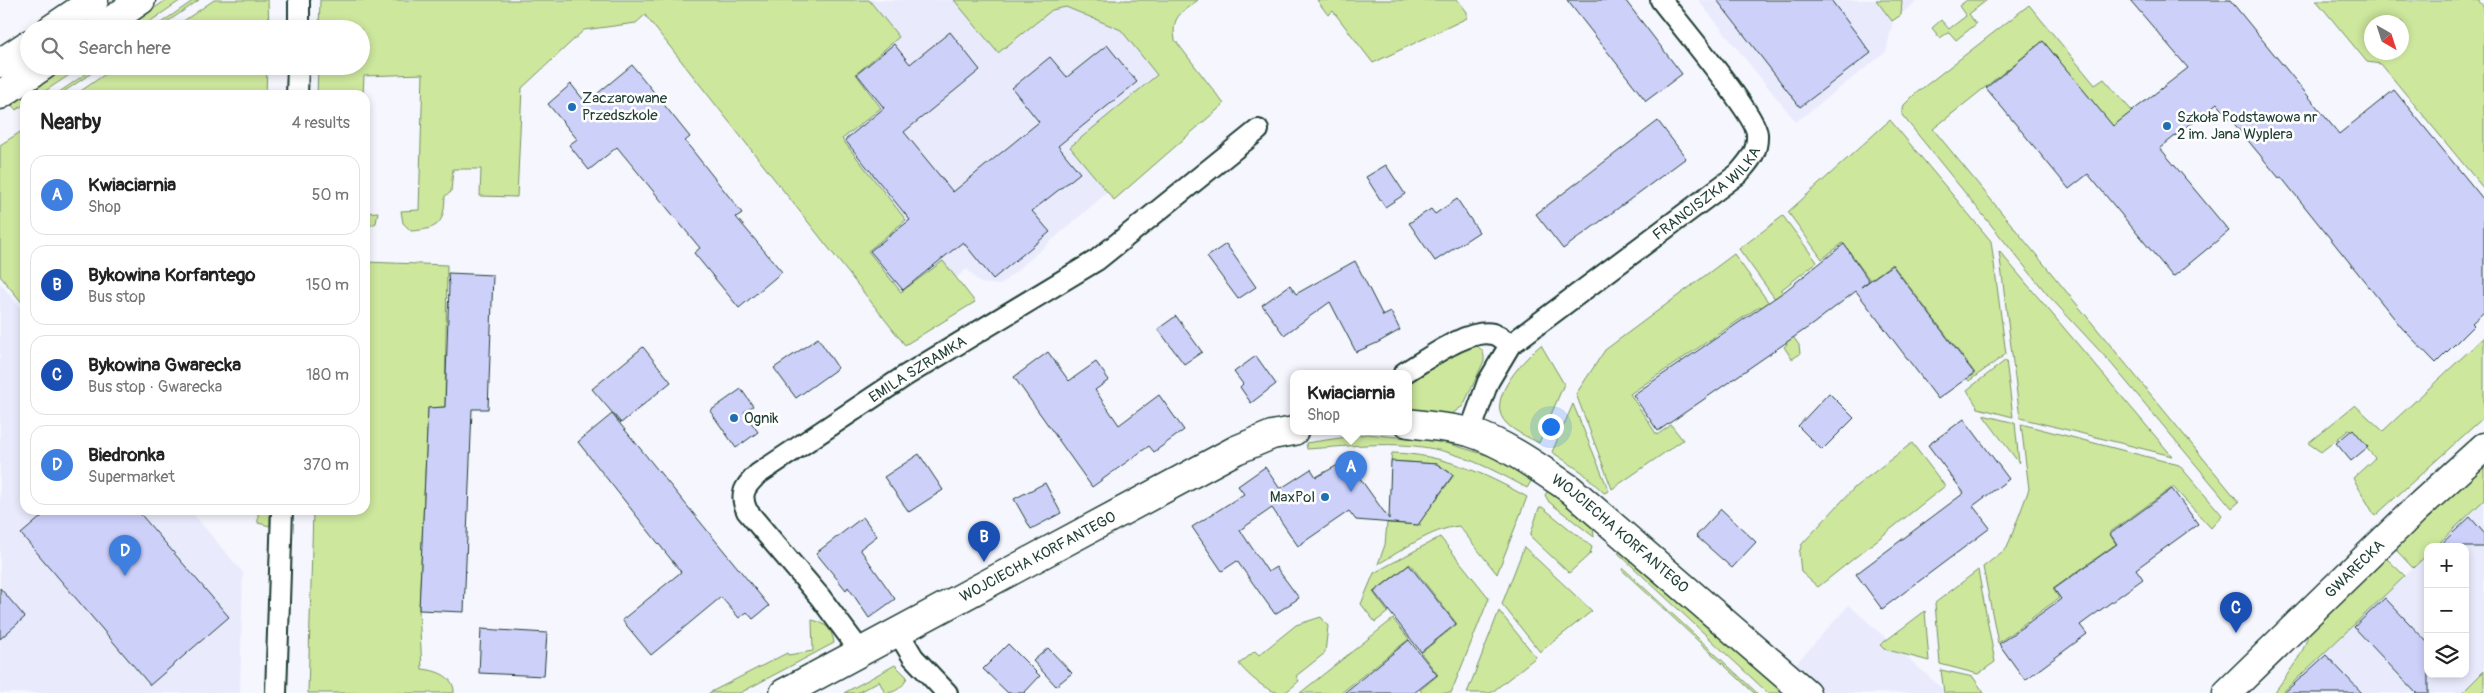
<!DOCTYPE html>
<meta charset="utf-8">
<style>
:root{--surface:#fff;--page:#f6f6f6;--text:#222;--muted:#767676;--line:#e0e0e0;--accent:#1f6fb2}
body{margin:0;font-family:Pangolin,sans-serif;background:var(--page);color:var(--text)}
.controls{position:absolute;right:15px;bottom:15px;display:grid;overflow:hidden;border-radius:10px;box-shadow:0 2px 8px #0003}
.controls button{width:45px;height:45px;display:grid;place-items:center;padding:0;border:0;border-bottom:1px solid var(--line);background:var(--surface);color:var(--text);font:25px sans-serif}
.compass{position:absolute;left:2364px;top:15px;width:45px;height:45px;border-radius:50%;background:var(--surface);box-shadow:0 2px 8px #0003;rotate:141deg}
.you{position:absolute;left:1550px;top:426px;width:18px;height:18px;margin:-12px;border:4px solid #fff;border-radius:50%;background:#1a73e8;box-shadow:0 0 0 8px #1a73e833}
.badge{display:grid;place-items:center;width:32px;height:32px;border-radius:50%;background:var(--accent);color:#fff;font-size:16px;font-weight:700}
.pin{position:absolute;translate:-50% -41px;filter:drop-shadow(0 1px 2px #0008)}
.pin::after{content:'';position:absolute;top:26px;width:18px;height:15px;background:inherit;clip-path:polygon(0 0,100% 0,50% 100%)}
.popup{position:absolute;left:1290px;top:370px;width:122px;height:65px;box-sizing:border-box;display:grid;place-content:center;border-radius:10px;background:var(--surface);filter:drop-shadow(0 1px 4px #0005);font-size:16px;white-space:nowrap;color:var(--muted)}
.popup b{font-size:19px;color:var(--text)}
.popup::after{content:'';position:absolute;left:50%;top:100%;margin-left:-10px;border:10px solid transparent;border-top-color:var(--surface)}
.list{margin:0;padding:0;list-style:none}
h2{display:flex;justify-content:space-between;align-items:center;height:65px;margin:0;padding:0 20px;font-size:21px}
h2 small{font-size:16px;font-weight:400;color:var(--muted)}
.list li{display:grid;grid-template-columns:32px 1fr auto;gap:15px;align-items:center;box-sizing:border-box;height:80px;margin:0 10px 10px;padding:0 10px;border:1px solid var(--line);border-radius:15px}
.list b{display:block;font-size:19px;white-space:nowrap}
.list p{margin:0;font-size:16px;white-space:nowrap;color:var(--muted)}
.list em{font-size:16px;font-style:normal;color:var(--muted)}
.icon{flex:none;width:28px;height:28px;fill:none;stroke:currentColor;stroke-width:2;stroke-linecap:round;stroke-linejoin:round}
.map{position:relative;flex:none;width:2484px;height:693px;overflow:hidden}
.search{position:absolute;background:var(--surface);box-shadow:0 2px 8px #0003;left:20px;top:20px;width:350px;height:55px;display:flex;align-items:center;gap:12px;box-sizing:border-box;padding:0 18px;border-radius:28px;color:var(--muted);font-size:19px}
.panel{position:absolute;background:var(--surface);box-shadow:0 2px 8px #0003;left:20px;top:90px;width:350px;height:425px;border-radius:15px}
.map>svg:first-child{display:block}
</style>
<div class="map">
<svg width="2484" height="693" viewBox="0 0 2484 693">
<rect width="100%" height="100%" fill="#f5f6fe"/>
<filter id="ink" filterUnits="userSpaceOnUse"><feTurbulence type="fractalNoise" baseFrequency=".02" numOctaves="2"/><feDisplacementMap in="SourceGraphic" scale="10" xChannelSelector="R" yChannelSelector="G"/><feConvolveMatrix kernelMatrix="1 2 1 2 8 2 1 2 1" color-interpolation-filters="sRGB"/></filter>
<g filter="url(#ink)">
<path fill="#e9ebfd" d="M655,0H1065L1124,25L1203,110L1000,285L980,283L967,269L918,308L885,294Z
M1698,0H1918L1893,21L1886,52L1796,122Z
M0,283L25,313V510H190L243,573L240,693H0Z
M2484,500V671L2462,693H2282L2428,554V674H2465V547H2435Z
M1849,605L1947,693H1824L1794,666Z"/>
<path fill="#cde79d" stroke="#769268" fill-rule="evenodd" d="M166,0H181L139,29H125Z
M194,0H199L157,29H152Z
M214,0H268L269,29H172Z
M320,0H869L899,37L856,74L881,108L842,139L906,220L868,251L901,292L943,261L975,302L905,345L645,15L636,23L584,30L522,88L517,197L480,196L481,169H453L451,192L445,196C444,224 439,229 411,231L403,223L401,211L419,210L423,74L364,76L363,95H317L318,66H361V29H319Z
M954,0H1198C1181,13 1171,16 1175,40L1224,104L1114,200L1070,147L1157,75L1121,30L1066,7L1052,10L998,53Z
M1317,0H1458L1467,12V18L1373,63L1333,11L1328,15Z
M1876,0H1902L1901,15L1892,21Z
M1967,0H1987L1969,14L1976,24L1956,40L1949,32L1940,38L1932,28L1941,20L1949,29L1966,16L1959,6Z
M2316,0H2478L2484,7V189L2381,64L2367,62ZM2372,22H2402V52H2372Z
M2029,5L2095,85L2104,79L2132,111L2128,145L2043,41L1933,129L2239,502L2232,508L2109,361L2047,294L1902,115L1904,105L1915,94Z
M68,66H83L39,95H25Z
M97,66H102L59,95H55Z
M117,66H267L266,95H75Z
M25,95V104L16,110L11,104Z
M1890,120L1991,241L2006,354L1969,381L1967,379L1975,373L1892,264L1870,280L1843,243L1822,259L1788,212Z
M25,129V306L0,276V145Z
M378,212L376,223L365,228V213Z
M1783,216L1817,262L1781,290L1802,318L1794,325L1739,249Z
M1999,251L2172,456L2020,418Z
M1734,254L1799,345L1800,354L1792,359L1784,347L1787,344L1760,306L1630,394L1657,435L1671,425L1683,440L1612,489L1576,394L1605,350Z
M365,262L447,265L445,407L428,408L419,610L422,669C435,670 455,676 454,693H308L313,510H365Z
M2484,337V417L2375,516L2353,478L2375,458L2350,429L2321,452L2308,443L2355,405L2383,431Z
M1472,343C1480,347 1485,351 1484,361L1463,406L1450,415L1409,410L1408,374Z
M1541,345L1564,384L1539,443C1528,437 1510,430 1503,419C1488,397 1525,358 1541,345Z
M2006,360L2013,417L1978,408L1967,390Z
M1573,404L1609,491L1604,493L1582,472L1552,452Z
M1983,415L2015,423L2019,463Z
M2021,424L2179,465L2222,515L2211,528L2173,487L2109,533L2116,544L2053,589L2059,598L1998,643L1983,567L2007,548L2029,489Z
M1367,434L1440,441L1496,458L1533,478L1527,488C1503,475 1477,461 1450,453C1404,439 1354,446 1307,449L1306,443Z
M1912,443L1945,486L1818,587L1801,572L1799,553L1802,544L1855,487Z
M1392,453C1442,454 1484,473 1527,497L1497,574L1459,526C1430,529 1402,551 1378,564L1385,545L1387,523L1421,525L1419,523L1454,475L1437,464L1391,461Z
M2484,466V500L2435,547H2428V554L2413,568L2397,551L2398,544Z
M1549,489L1593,527L1594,537L1549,502L1545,495Z
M1542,507L1592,547L1590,554L1569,573L1530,536L1539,508Z
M258,510H270V526L258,523Z
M1440,537L1489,598L1451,693H1422L1420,690L1438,675L1421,653L1457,624L1410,564L1373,592L1388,612L1375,622L1361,604L1374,573Z
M1524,547L1592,611L1540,652L1502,604Z
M1622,550L1773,682L1781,693H1768L1618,553Z
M2386,558L2405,576L2282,693H2274C2285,677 2307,651 2308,632Z
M1623,568L1757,693H1754L1622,570Z
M1978,570L1995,662L1978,674L1940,664L1935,603Z
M1499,611L1536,657L1491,693H1467Z
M1925,611L1929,661L1884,649L1880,645Z
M1321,617L1328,626L1325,653L1296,676L1299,681C1295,685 1288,691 1283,693C1267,693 1248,675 1239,664L1255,651L1259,655L1296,625Z
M1393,619L1409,639L1341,693H1300Z
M812,620C826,623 832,629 834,643L740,693H709L787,653L788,655L813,651Z
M895,665L907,677C904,687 895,693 885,693L879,681L857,693H844Z
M1941,670L1973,677L1984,693H1944Z
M2484,671V693H2462Z"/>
<path fill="#cdd1fa" stroke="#1f3d34" d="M1567,0H1625L1682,74L1646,101Z
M1717,0H1831L1871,53L1800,107Z
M2130,0H2230L2339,134L2394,90L2484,200V312L2472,323L2474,325L2436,363L2402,328L2281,177L2279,178L2217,103L2160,148L2229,231L2173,277L2088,174L2069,189L1986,88L2043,41L2113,126L2188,68Z
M950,32L980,70L904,132L953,192L1039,122L1012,88L1050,57L1067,77L1107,45L1137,82L1058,146L1080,173L1032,211L1050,232L993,279L963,242L903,290L870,251L910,220L845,140L884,108L857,74L894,44L910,64Z
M632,65L690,137L685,141L742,213L736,217L782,272L739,308L694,253L700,248L617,147L589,170L569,145L577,139L548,104L571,84L586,103Z
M1658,121L1686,158L1563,249L1536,214Z
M1386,165L1405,194L1385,207L1366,177Z
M1457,199L1479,232L1435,261L1409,223L1431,209L1435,214Z
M1226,244L1256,287L1238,299L1207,257Z
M1844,244L1869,281L1861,287L1892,265L1974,373L1938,399L1856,291L1813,324L1658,431L1633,395L1785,291Z
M1355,261L1383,316L1391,312L1400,330L1377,343L1356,352L1330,302L1284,335L1262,305L1290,285L1296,294Z
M448,273L493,275L488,409H472L464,612L419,610L428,408L445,407L449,286Z
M1176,316L1202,352L1184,364L1158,329Z
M818,338L838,368L796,398L774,368Z
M643,347L671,382L621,423L592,389Z
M1048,352L1069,381L1096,362L1109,380L1095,390L1119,425L1159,395L1184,430L1154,452L1149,446L1092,487L1014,377Z
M1256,356L1276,384L1251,403L1240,387L1243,384L1234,372Z
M741,389L753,406L744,412L758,432L736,448L710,411Z
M1829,393L1854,418L1822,450L1798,426Z
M612,414L769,606L753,619L747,612L739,618L721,597L651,655L622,620L681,572L578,442Z
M1964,419L2009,479L1973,506L1990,528L1882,609L1856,574L1964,493L1928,445Z
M2353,429L2368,447L2351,461L2336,443Z
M919,454L943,490L909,512L884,477Z
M1347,460L1389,519L1391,461L1437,464L1453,475L1418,525L1356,520L1349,511L1298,546L1272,508L1240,530L1268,572L1276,567L1299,598L1275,614L1237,561L1222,571L1192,527L1244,494L1238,486L1265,467L1280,489L1311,469L1316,477Z
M1045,483L1061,513L1031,529L1014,499Z
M2172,489L2198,524L2136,569L2143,579L2080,625L2087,634L2025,680L1999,644L2061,599L2054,589L2117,544L2110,534Z
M1721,509L1756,542L1732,568L1696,536Z
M49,510H137L229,617L150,685L21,534Z
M863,517L877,536L860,549L895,599L869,618L848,587L846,590L816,553Z
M2470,517L2484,533V547H2438Z
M1409,565L1456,624L1421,652L1374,592Z
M0,588L25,617L0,639Z
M2385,598L2428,643V693H2416L2354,627Z
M481,629L547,633L544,676L479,673Z
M1409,640L1437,675L1418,690L1414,693H1344Z
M1008,644L1040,676L1024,693H1008L983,669Z
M1048,648L1072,673L1056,686L1033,661Z
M2326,655L2362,693H2284Z"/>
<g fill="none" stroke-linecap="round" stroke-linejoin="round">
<g stroke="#1f3d34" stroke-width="24">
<g id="street">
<path d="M299,29V0"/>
<path d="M297,95L298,66"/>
<path d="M1404,373C1426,360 1468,328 1493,334C1499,335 1505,341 1510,345"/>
<path id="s1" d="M1470,432L1488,382L1510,345L1738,174C1749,161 1758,153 1757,134C1756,115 1677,21 1661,0"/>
<path d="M898,632L913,657L947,693"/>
<path id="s2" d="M861,652L820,597L747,511C739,494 745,486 758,474L905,376L1097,260L1258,130"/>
<path d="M276,693L282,510"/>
</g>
</g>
<g stroke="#1f3d34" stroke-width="31">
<g id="secondary">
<path d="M51,29L94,0"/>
<path d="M99,29L141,0"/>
<path d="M0,63L29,44"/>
<path d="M0,95L43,66"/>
<path id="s3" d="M1408,423C1428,426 1450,427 1469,432C1505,443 1539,468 1570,489L1806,693"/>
<path id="s4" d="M784,693L1236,450L1272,435L1294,431"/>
<path id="s5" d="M2227,693L2417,508L2484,447"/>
</g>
</g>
<use href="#street" stroke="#fff" stroke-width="20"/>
<use href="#secondary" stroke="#fff" stroke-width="28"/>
</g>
</g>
<g fill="#1f6fb2" stroke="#fff" stroke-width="2">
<circle cx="572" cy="107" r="5"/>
<circle cx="2167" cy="126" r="5"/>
<circle cx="734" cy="418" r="5"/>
<circle cx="1325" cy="497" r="5"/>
</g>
<g text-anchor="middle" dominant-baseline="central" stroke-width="5" stroke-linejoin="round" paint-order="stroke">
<g font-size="15" fill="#1f3d34" stroke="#fff" text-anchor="start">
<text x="582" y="98">Zaczarowane<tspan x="582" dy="17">Przedszkole</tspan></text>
<text x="2177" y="117">Szkoła Podstawowa nr<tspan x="2177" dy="17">2 im. Jana Wyplera</tspan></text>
<text x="744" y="418">Ognik</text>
<text x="1315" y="497" text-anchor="end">MaxPol</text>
</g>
<g font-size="15" fill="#1f3d34" stroke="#fff">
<text stroke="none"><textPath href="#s1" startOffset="345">FRANCISZKA WILKA</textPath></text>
<text stroke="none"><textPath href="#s2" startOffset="415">EMILA SZRAMKA</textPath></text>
<text stroke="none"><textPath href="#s3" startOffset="245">WOJCIECHA KORFANTEGO</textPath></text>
<text stroke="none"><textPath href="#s4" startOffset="288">WOJCIECHA KORFANTEGO</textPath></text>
<text stroke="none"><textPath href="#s5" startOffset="178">GWARECKA</textPath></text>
</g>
</g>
</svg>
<div class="controls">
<button>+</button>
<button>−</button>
<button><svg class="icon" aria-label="layers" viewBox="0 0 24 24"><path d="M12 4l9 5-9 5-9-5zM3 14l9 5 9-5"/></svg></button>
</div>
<svg class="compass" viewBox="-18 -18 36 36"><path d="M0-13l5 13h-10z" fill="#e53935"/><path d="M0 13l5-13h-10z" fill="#767676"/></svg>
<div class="you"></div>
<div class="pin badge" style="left:1351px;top:492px;background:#3f7fe0">A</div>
<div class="popup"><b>Kwiaciarnia</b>Shop</div>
<div class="pin badge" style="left:984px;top:562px;background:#1a4fb4">B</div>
<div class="pin badge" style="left:2236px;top:633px;background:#1a4fb4">C</div>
<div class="pin badge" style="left:125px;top:576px;background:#3f7fe0">D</div>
<div class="search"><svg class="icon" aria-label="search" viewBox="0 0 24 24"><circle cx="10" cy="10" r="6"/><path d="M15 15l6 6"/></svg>Search here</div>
<section class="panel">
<h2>Nearby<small>4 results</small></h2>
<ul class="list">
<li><span class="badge" style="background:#3f7fe0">A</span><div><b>Kwiaciarnia</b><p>Shop</p></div><em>50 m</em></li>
<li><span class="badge" style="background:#1a4fb4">B</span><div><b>Bykowina Korfantego</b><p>Bus stop</p></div><em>150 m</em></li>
<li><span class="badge" style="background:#1a4fb4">C</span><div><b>Bykowina Gwarecka</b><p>Bus stop · Gwarecka</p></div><em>180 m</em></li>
<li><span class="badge" style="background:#3f7fe0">D</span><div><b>Biedronka</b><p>Supermarket</p></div><em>370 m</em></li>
</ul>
</section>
</div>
